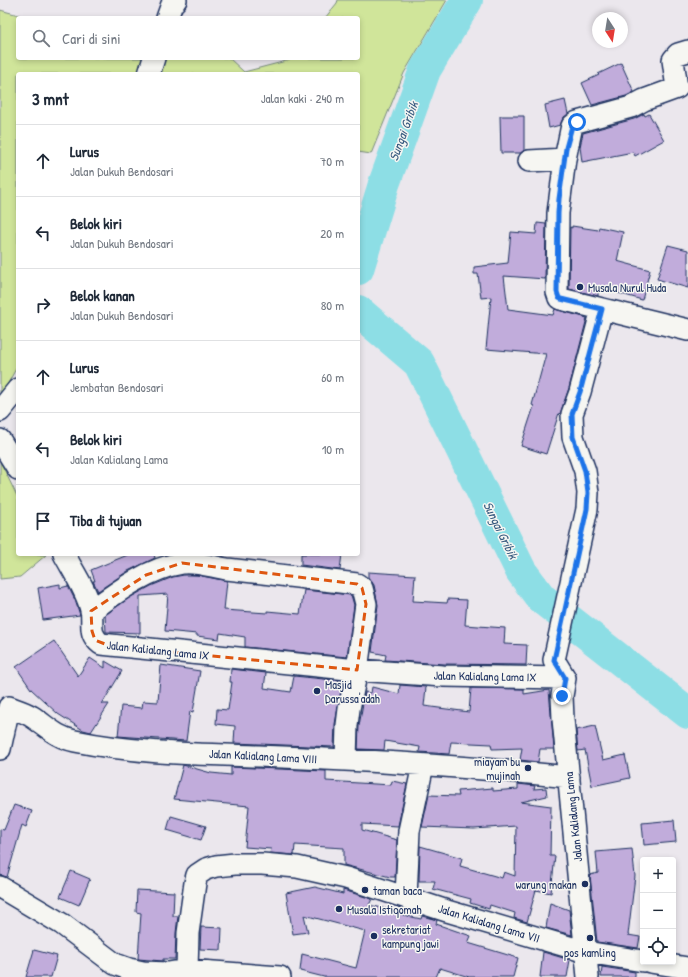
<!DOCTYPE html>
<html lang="id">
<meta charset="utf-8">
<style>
:root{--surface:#fff;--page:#f2f2f3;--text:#1f2937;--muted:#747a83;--line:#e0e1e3}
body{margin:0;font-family:"Patrick Hand",sans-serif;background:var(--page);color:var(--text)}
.controls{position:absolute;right:12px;bottom:12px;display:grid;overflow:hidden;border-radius:4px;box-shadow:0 2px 6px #0003}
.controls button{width:36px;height:36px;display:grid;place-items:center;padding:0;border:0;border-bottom:1px solid var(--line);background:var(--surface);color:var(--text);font:20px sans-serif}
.compass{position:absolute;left:592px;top:12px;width:36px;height:36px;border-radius:50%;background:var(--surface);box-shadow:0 2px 6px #0003;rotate:168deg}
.stop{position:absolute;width:12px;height:12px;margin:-9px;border:3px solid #1a73e8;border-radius:50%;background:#fff}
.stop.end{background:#1a73e8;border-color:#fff;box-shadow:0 1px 4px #0008}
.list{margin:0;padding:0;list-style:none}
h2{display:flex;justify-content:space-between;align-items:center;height:52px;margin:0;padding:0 16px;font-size:17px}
h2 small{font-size:13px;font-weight:400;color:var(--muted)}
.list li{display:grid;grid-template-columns:26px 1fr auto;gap:12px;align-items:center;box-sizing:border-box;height:72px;padding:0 16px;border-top:1px solid var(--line)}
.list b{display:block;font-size:15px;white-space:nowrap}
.list p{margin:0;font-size:13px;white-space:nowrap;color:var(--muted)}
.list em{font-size:13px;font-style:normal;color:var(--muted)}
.icon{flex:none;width:22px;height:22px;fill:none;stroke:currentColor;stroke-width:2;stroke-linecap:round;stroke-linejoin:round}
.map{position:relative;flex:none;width:688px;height:977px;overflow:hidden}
.search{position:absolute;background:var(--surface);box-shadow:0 2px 6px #0003;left:16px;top:16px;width:344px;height:44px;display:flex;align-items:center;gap:10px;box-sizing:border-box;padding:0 14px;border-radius:4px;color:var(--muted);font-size:15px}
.panel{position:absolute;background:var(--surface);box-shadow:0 2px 6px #0003;left:16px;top:72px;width:344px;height:484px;border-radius:4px}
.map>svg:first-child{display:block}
</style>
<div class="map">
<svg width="688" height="977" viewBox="0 0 688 977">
<rect width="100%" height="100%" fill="#ebe7ed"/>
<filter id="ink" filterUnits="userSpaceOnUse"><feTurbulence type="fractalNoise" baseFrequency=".025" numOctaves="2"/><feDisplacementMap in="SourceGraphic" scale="8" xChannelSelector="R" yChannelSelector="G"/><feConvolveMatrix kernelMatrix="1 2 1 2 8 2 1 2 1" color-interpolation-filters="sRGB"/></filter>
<g filter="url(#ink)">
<path fill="#d0e59a" stroke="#768a7c" d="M338,0H447L404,73L371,154L358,152V74H18V365L0,398V10L30,18H18V58H229L244,72L290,60L292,58H358V18H325L337,3Z
M0,461L18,498V554L46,555L20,577L0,579Z"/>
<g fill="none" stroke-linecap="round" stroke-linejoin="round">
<path stroke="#8ddee5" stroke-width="32" d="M358,269L384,184L425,70L467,0
M358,311L419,363L521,571L541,598L688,713"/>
</g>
<path fill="#c1acdb" stroke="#1b2f5e" d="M621,63L634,92L626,96L592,105L582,83L599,75L598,74Z
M565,100L568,114L564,117L560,125L549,128L545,105Z
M644,114L645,116L649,114L664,140L635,156L633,152L582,162L580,147L583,133L634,119Z
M500,116H524V150L521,153H501Z
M537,223L546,224L545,279L504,276L508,309L553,315L555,309L587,318L569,388L560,414L559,413L546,454L521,446L534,406L532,405L546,354L486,349L491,297L481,298L478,274H474V267L508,263L511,232L536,234Z
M572,226L598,230L599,227L623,232L617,261L650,270L642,300L598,287V296L569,289L570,227L572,228Z
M668,245L688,250V288L657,279Z
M130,554H154L155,558L128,571L98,591L93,581H95L91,570Z
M301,554H342L340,570L301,565Z
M368,572L415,575L413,601L447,603L448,599L467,600L465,625L505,628L504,644L527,645L526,665L444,664L385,660L386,655L372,652L378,605L374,585L368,577Z
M184,575H197L227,581L224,610L267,613V611L300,614L304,590L351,595L354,605L347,657L245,647V637L220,633L219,639L197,636V634L165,631L168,594L140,596V633L106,632L105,615L108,613L129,598L151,586L173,577Z
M60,584V588L68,586L75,600L80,615L43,620L38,588Z
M54,641L78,676L90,658L105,668V661L122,671L102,704H109L91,732L83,730L58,714L31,689L16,667Z
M161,665L200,671L193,712L190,711L186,741L118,736L121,706L142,708L143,701L158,702Z
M231,669L266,673L264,688L291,692L294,676L343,681L335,724L334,747L234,743L235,726L216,724L217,709L228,710L232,682H230Z
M400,685L426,687L424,706L469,712L471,688L524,689V694L549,690L554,749H540L538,762L520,760L522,748L492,749L491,744L451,742L449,754L419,752L420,747L385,741L384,750L358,749L359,726L365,692L371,693L372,687L399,694Z
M595,726L603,760L625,755L630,778L592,786L585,750L578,751L576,730Z
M183,765L211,773L231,775V767L326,771V781L391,785L392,781L407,784L398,826L362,824V830L397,840L395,877H390L344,865V848L295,845L294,855L270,853L271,849L245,847L249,806L174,799Z
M518,784L535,786L534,789L546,788L547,796L521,802L551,806L550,856H555L551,893L536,890L527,922L514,918L515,913L490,905L489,909L470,903L471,899L433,889L435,881H419L420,846L462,858L460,866L502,878L504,872L515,876L516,826L474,829L422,827L429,795L459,796L458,791L493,788V791L518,789Z
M14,805L32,811L26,827L22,825L7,877L0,875V829L4,830Z
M171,816L206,826L201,840L167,830Z
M674,820L676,842L644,845L642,823Z
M632,849L635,876L628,935L640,937L638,948L597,942L590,875L598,873L596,852Z
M71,871L90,879L79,905L60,897Z
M315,887L343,894V890L372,899L369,905L391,910L390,912L421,919L422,916L437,920L436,924L471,936L468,943L518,958L513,977H469L440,968L436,977H324L300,971L302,954L356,968L365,931L304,915L308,932L293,934L286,893Z
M137,890L174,892L173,916H178L176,933L175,959H163V961L138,959L141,913L136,912Z
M550,903L569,910L572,935L546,928Z
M201,927L222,928L221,950L200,949Z
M34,950L57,956L51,977H26Z
M543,952L570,960L567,977H540Z
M602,967L635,972V977H601Z"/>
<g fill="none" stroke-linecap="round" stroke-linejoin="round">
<g stroke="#1b2f5e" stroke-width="24">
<path id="minor" d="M167,18L172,4L176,0
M149,74L154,58
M529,161L565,159
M602,309L561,299L559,298L557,292L558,213L565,159L571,130L572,126L577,122L631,107L644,100L677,88L673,60L678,54L688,51
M0,411L18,389
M0,440L18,469
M64,554C73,571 87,591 91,610C94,624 87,633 101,644L357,670L443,676L565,678
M91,611C118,591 149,568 182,563C197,561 213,567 227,569C271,574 314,579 357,584L362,588L366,604L357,670L349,709L347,725L346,760
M0,749L9,707C17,710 24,712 31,716C47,726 55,737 75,741C143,755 214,754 283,757C378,761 474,767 569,777
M0,887L62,924L115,964L129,969L143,972L168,973L187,970L280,977
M406,897L409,831L423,765
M650,962L688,968
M187,970L188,933L195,883L197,875L206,869L216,866L235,864H262L297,867L346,878L447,911L586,952L643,961
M588,977L563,719L562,696L565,678L554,660L587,509L588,493L585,471L573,437L572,414L580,392L602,309L688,330"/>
</g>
<use href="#minor" stroke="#f6f6f2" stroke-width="21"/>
</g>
</g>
<g fill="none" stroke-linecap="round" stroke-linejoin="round" filter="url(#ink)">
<path stroke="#1a73e8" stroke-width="5" d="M562,696L565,678L554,660L587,509L588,493L585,471L573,437L572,414L580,392L602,309L561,299L559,298L557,292L558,213L559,199L566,148L572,126L577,122"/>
</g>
<path fill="none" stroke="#de5710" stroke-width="3" stroke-dasharray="8 5" stroke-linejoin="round" d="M182,563L357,584L362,588L366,604L357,670L110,646L95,640L92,631L91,611L146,575Z"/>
<g fill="#1b2f5e" stroke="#f6f6f2" stroke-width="1.5">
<circle cx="580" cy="287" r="4"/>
<circle cx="317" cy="691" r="4"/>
<circle cx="528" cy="768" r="4"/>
<circle cx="585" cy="884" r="4"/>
<circle cx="365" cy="890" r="4"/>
<circle cx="339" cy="909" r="4"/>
<circle cx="374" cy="936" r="4"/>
<circle cx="590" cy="938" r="4"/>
</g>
<g text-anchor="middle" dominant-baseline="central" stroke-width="3" stroke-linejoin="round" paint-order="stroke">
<g font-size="12" fill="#1b2f5e" stroke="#f6f6f2" text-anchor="start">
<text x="588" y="287">Musala Nurul Huda</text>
<text x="325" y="684">Masjid<tspan x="325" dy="14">Darussa'adah</tspan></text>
<text x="520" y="761" text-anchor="end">miayam bu<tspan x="520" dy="14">mujinah</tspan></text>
<text x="577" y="884" text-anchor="end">warung makan</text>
<text x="373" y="890">taman baca</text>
<text x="347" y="909">Musala Istiqomah</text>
<text x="382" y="929">sekretariat<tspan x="382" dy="14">kampung jawi</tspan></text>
<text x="590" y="952" text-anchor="middle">pos kamling</text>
</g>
<g font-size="12" fill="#1b2f5e" stroke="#f6f6f2">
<text transform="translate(158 650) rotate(6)">Jalan Kalialang Lama IX</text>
<text transform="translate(485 676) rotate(1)">Jalan Kalialang Lama IX</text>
<text transform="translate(263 756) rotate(3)">Jalan Kalialang Lama VIII</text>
<text transform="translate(573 817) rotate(-96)">Jalan Kalialang Lama</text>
<text transform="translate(489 923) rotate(17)">Jalan Kalialang Lama VII</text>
</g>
<g font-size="13" font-style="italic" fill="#385b80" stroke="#f6f6f2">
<text transform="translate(403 131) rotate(-70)">Sungai Gribik</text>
<text transform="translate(501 530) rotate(64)">Sungai Gribik</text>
</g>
</g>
</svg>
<div class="controls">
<button>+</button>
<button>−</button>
<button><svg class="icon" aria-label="locate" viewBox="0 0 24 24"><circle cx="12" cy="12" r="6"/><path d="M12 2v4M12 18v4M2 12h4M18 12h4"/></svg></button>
</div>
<svg class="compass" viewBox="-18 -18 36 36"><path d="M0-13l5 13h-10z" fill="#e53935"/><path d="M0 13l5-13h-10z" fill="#747a83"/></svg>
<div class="stop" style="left:577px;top:122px"></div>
<div class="stop end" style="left:562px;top:696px"></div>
<div class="search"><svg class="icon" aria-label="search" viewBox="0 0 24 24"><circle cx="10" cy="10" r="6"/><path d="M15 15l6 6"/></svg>Cari di sini</div>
<section class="panel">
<h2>3 mnt<small>Jalan kaki · 240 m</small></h2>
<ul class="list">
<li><svg class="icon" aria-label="ahead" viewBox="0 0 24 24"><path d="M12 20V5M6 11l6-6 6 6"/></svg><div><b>Lurus</b><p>Jalan Dukuh Bendosari</p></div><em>70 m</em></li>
<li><svg class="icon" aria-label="left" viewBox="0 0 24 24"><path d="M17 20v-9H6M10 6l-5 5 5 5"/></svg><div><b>Belok kiri</b><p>Jalan Dukuh Bendosari</p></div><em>20 m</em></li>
<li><svg class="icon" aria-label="right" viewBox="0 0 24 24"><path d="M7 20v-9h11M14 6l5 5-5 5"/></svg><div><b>Belok kanan</b><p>Jalan Dukuh Bendosari</p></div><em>80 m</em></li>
<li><svg class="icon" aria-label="ahead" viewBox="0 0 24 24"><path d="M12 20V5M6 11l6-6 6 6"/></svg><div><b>Lurus</b><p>Jembatan Bendosari</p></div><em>60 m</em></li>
<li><svg class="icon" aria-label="left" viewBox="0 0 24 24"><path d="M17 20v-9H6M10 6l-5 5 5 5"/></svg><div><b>Belok kiri</b><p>Jalan Kalialang Lama</p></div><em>10 m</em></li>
<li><svg class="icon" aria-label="arrive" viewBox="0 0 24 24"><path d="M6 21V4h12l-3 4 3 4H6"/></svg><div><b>Tiba di tujuan</b></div></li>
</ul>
</section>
</div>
